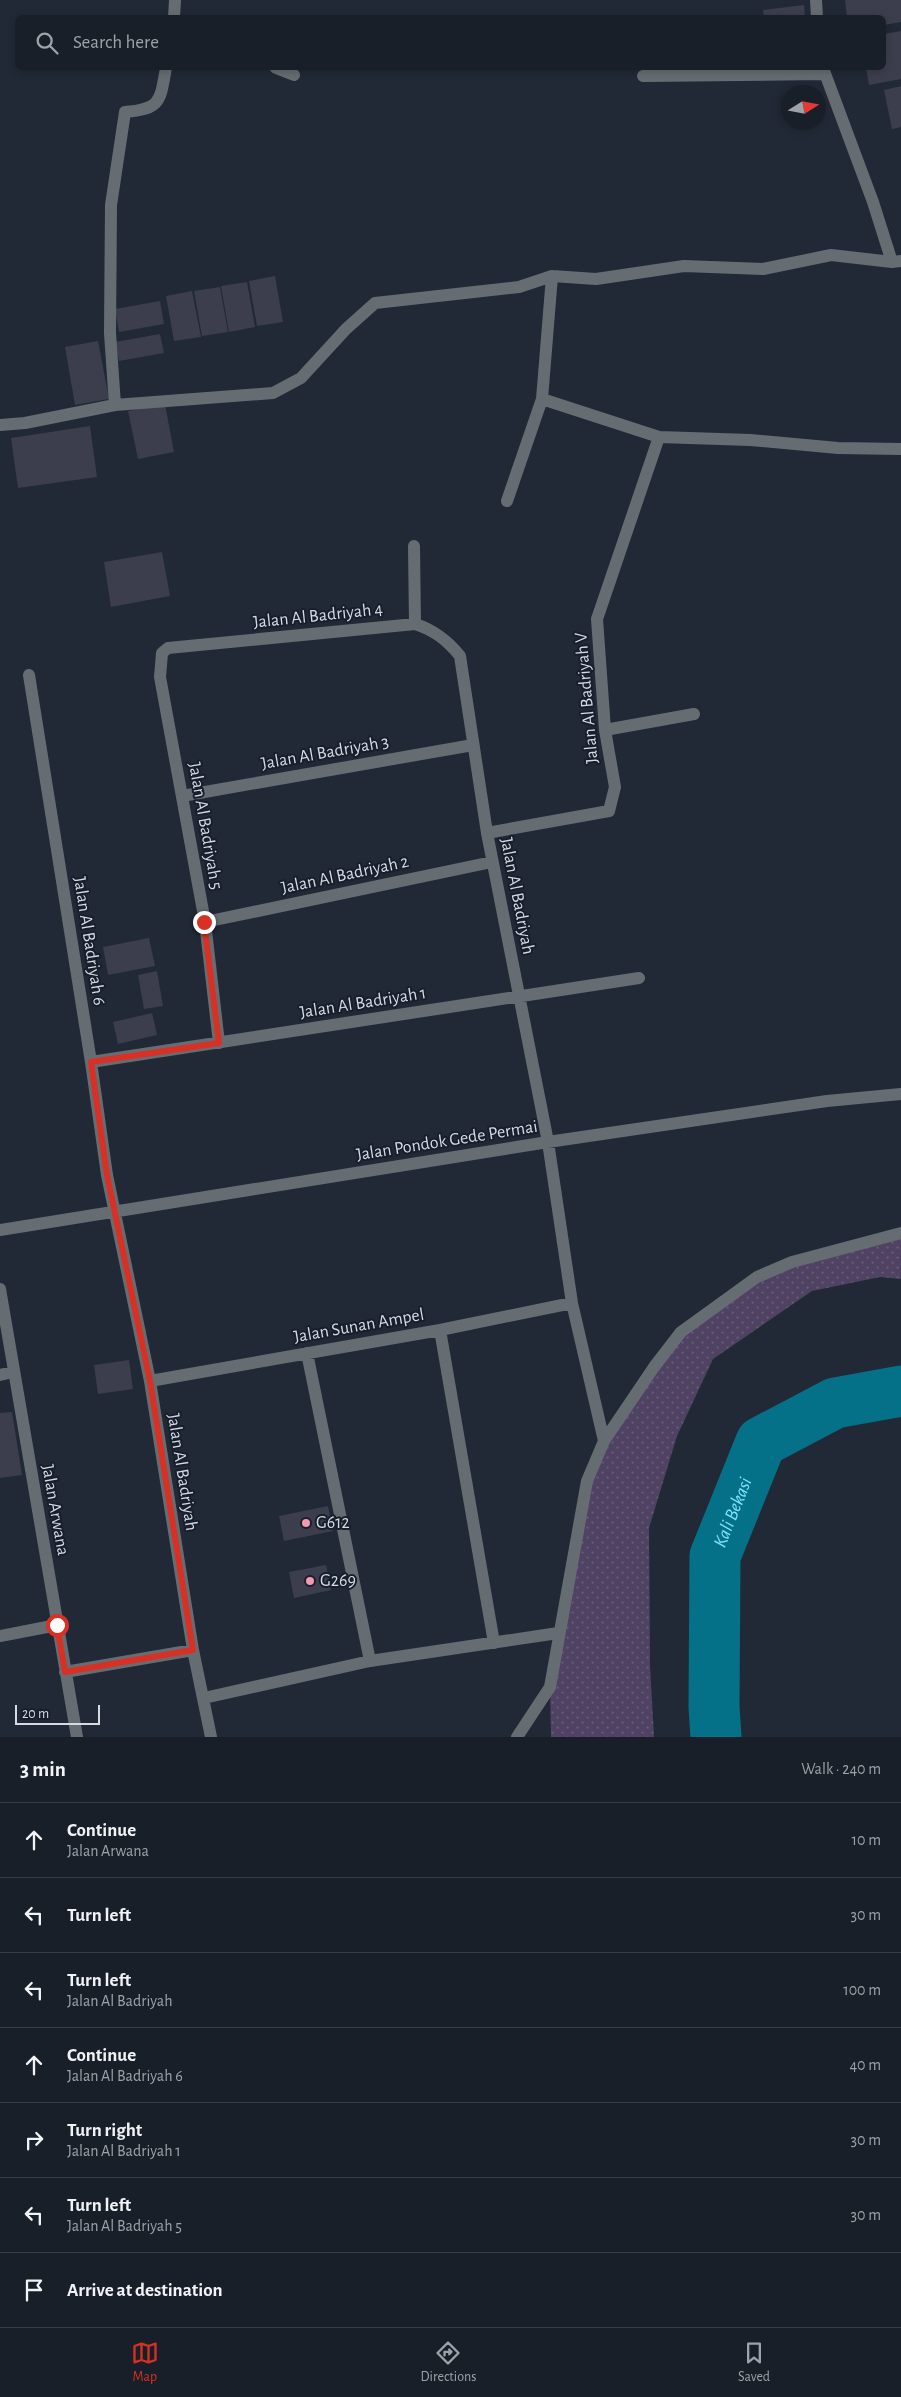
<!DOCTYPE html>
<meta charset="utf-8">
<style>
:root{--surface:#191f28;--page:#222730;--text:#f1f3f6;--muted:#9fa2a8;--line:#373d45;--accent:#d93025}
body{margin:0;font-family:"Alegreya Sans",sans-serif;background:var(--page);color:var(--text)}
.compass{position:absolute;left:781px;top:85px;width:45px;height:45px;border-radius:50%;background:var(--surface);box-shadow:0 2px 8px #0003;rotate:79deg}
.scale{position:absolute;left:15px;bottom:12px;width:85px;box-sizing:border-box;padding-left:5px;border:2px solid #d5dae3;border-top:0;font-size:14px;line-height:18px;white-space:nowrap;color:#d5dae3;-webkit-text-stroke:4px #171f2c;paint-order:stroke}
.stop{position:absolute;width:15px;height:15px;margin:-11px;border:4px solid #d93025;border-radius:50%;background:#fff}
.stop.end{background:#d93025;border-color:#fff;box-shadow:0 1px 5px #0008}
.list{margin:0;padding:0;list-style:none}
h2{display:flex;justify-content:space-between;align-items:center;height:65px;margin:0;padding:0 20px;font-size:21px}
h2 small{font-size:16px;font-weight:400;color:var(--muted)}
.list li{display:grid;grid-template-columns:32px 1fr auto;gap:15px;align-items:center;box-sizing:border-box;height:75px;padding:0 20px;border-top:1px solid var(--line)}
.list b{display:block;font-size:19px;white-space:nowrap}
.list p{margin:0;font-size:16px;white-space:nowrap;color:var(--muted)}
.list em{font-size:16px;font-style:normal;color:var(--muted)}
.icon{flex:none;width:28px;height:28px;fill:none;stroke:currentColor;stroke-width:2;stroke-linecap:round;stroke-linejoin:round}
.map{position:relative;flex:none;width:901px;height:1737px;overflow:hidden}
.search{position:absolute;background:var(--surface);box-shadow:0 2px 8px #0003;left:15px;right:15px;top:15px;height:55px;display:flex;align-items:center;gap:12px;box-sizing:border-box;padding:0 18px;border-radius:8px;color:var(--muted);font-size:19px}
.sheet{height:590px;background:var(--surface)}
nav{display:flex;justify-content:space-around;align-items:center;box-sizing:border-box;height:70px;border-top:1px solid var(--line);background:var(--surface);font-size:14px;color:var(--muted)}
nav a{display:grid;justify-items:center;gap:2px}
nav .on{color:var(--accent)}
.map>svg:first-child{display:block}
</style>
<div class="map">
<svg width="901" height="1737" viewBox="0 0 901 1737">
<defs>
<pattern id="grass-dots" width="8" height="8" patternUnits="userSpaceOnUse" patternTransform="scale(1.25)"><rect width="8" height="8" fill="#4f4263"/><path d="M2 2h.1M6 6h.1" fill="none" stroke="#675d79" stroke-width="1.8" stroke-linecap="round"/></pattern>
</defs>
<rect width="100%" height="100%" fill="#212936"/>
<path fill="url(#grass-dots)" d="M901,1233V1279L880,1277L812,1291L713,1359L677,1436L649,1528L650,1666L654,1737H551L550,1687L587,1481L604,1441L681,1332L757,1277Z"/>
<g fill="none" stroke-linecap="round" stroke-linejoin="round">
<path stroke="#057189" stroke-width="51" id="s1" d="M716,1737L714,1707L715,1556L761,1442L835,1403L901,1391"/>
</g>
<path fill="#3c3e4d" d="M845,0H901V22L884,25V18H847Z
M804,5L805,18H764L763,10Z
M901,31V79L869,85L866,68H884V34Z
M901,86V127L892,129L884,90Z
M275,276L283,322L257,326L249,281Z
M247,282L255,327L229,332L221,286Z
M220,287L228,332L202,336L194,291Z
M192,291L201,337L174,341L166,296Z
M160,301L164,324L119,332L115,309Z
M160,334L164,353L119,361L115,342Z
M98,341L109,399L75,405L65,347Z
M165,404L174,452L138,459L128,411Z
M90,426L97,477L18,488L11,438Z
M162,552L170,596L111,607L104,562Z
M149,938L155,966L108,975L103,947Z
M157,971L163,1006L144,1009L138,975Z
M152,1013L157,1035L118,1044L113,1022Z
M129,1360L133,1389L98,1394L94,1365Z
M12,1412L22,1475L0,1478V1413Z
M328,1506L333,1531L284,1541L279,1516Z
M326,1565L331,1590L294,1598L289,1572Z"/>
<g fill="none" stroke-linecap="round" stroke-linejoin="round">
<path stroke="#666d72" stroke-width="12" d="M816,0L817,18
M174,18L175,0
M276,68L294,75
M823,68L873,202L892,262
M643,76L823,74
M552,276L542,399L659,437L750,440L838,448L901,449
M115,405L110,333L111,205L125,112C162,109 160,100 166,68
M0,425L25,423L115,405L273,393L301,378L346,329L375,303L519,287L552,276L596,279L684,266L763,269L831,255L892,262L901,261
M507,501L542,399
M414,546L415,624
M29,675L91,1062L107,1175L150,1381L193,1650L211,1737
M605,730L694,714
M182,796L473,745
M487,833L609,811L615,787L605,730L597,619L659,437
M205,922L492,862
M219,1043L205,922L160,677L162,653L168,648L415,624C434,630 447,640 460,656L487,833L548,1142L572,1303L604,1441
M91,1062L639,978
M0,1230L548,1142L827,1101L901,1094
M0,1289L77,1737
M440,1330L494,1643
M307,1353L370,1661
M0,1375L13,1372
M150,1381L440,1330L572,1303
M0,1636L57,1625
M65,1672L193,1650
M204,1698L370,1661L558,1633
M517,1737L550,1687L587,1481L604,1441L654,1367L681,1332L757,1277L792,1262L901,1233"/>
</g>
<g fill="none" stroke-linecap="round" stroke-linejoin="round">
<path stroke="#d93025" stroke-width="6" d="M57,1625L65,1672L193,1650L150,1381L107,1175L91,1062L219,1043L204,922"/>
</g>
<g fill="#f19ab1" stroke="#171f2c" stroke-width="2">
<circle cx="306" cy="1523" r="5"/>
<circle cx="310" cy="1581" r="5"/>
</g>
<g text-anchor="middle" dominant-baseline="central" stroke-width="4" stroke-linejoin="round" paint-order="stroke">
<g font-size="18" fill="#d5dae3" stroke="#171f2c">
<text transform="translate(318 616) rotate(-6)">Jalan Al Badriyah 4</text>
<text transform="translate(587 698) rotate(-95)">Jalan Al Badriyah V</text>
<text transform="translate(325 753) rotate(-10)">Jalan Al Badriyah 3</text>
<text transform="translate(205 826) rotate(80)">Jalan Al Badriyah 5</text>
<text transform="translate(345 875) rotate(-12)">Jalan Al Badriyah 2</text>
<text transform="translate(517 896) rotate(79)">Jalan Al Badriyah</text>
<text transform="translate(89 941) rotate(81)">Jalan Al Badriyah 6</text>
<text transform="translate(363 1003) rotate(-9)">Jalan Al Badriyah 1</text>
<text transform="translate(447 1141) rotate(-9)">Jalan Pondok Gede Permai</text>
<text transform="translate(359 1326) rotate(-10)">Jalan Sunan Ampel</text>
<text transform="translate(182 1472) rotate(81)">Jalan Al Badriyah</text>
<text transform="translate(55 1510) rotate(80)">Jalan Arwana</text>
</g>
<g font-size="18" fill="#d5dae3" stroke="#171f2c" text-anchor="start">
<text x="316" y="1523">G612</text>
<text x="320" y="1581">G269</text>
</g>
<g font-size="19" font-style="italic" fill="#84e1fe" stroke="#171f2c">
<text stroke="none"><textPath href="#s1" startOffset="228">Kali Bekasi</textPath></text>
</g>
</g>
</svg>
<svg class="compass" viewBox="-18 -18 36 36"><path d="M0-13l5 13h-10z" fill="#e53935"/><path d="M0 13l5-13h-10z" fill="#9fa2a8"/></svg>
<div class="scale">20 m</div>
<div class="stop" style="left:57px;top:1625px"></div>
<div class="stop end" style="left:204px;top:922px"></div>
<div class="search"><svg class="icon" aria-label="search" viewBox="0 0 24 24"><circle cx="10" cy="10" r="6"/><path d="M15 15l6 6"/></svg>Search here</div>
</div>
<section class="sheet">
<h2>3 min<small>Walk · 240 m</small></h2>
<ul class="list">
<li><svg class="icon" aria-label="ahead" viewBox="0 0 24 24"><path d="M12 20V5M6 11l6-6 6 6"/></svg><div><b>Continue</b><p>Jalan Arwana</p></div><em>10 m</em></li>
<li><svg class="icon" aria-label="left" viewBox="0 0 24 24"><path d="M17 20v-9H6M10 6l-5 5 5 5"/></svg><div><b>Turn left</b></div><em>30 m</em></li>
<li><svg class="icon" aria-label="left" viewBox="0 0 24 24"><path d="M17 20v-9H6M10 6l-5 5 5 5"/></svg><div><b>Turn left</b><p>Jalan Al Badriyah</p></div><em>100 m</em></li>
<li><svg class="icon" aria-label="ahead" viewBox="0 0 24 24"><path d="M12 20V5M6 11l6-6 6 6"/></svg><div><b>Continue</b><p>Jalan Al Badriyah 6</p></div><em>40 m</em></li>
<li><svg class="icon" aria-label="right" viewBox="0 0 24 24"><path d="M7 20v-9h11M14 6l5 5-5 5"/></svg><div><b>Turn right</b><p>Jalan Al Badriyah 1</p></div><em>30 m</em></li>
<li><svg class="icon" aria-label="left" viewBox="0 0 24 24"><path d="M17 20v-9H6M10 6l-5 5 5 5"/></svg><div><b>Turn left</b><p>Jalan Al Badriyah 5</p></div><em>30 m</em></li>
<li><svg class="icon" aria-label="arrive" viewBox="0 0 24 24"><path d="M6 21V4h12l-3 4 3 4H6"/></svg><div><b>Arrive at destination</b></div></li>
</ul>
</section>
<nav>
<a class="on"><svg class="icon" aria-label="map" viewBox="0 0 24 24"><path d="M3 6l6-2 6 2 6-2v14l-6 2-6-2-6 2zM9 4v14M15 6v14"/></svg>Map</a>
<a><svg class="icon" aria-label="directions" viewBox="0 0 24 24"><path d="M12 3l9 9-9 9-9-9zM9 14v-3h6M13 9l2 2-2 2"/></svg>Directions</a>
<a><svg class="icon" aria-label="saved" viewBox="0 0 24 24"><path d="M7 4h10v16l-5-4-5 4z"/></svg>Saved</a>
</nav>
